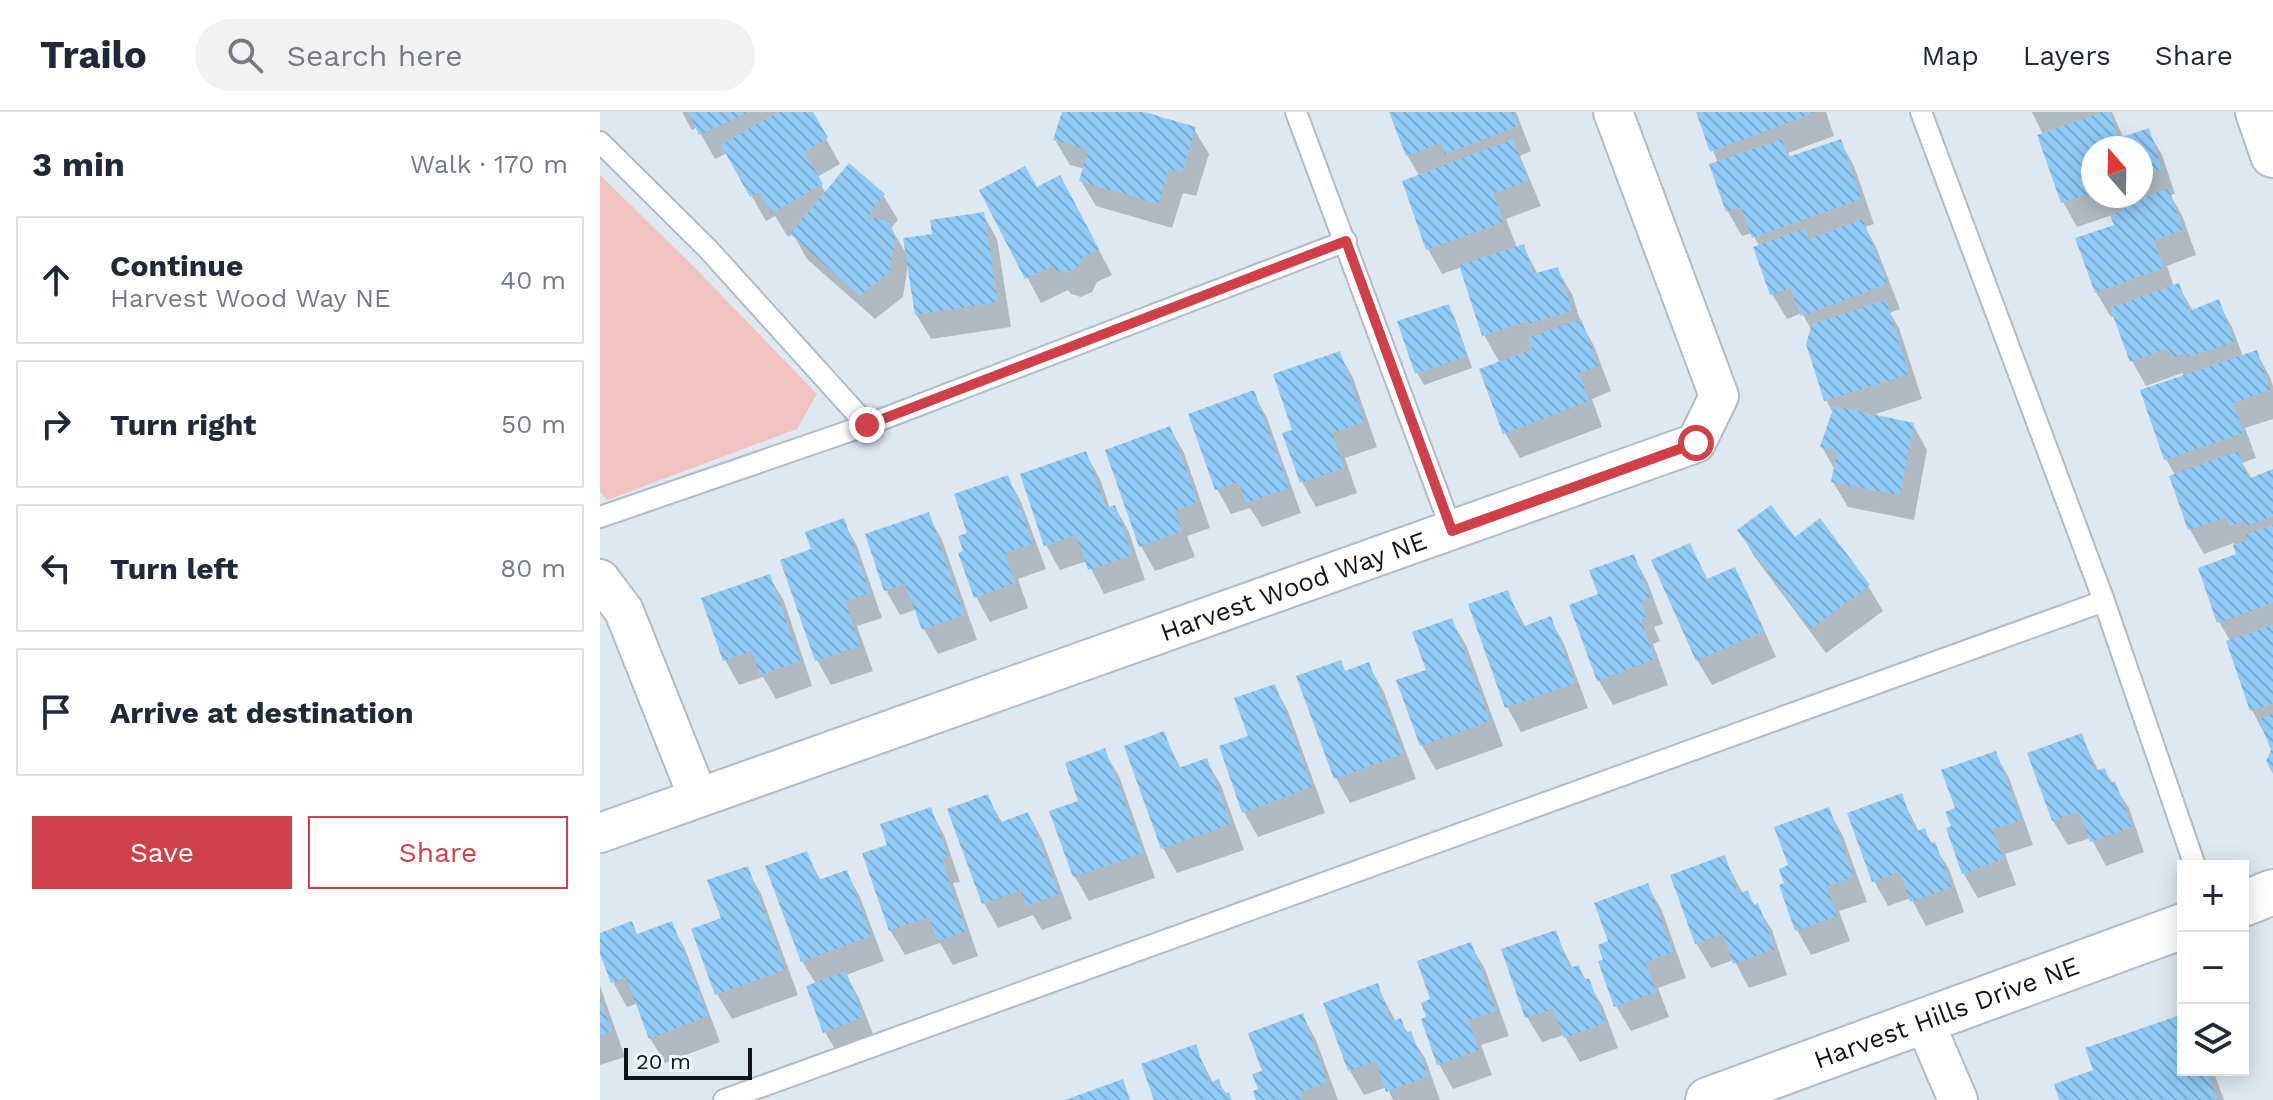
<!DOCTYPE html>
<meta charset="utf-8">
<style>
:root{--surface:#fff;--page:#f2f2f3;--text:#1f2937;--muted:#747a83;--line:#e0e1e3;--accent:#d0404a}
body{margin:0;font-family:"Work Sans",sans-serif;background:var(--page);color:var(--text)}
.controls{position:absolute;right:24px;bottom:24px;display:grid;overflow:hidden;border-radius:0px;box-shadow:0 4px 20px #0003}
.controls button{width:72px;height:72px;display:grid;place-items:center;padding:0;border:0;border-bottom:2px solid var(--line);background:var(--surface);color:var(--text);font:40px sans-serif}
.compass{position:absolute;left:1481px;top:24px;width:72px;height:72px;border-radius:50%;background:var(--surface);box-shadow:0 4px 20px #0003;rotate:340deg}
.scale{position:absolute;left:24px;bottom:20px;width:128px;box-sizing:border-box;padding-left:8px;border:4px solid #111518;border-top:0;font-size:22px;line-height:28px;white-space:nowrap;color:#111518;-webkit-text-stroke:6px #eaf5fe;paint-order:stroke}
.stop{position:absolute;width:24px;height:24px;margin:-18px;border:6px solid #d0404a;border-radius:50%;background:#fff}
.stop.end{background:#d0404a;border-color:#fff;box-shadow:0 2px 8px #0008}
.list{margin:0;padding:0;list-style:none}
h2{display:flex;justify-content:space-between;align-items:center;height:104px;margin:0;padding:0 32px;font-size:34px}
h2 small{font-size:26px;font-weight:400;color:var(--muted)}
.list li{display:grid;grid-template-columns:52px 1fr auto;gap:24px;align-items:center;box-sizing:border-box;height:128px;margin:0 16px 16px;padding:0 16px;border:2px solid var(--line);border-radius:0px}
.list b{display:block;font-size:30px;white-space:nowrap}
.list p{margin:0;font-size:26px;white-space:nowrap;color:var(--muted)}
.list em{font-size:26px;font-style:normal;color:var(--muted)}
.actions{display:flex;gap:16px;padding:24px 32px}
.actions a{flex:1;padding:18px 0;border:2px solid var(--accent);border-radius:0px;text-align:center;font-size:28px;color:var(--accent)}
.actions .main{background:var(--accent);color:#fff}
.icon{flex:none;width:44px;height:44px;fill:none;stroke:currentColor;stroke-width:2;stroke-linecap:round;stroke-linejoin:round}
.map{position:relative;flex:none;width:1673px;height:988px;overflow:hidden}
header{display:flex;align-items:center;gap:48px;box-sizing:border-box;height:112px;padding:0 40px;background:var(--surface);border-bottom:2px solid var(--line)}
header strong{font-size:38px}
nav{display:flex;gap:44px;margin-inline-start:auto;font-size:28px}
.search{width:560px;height:72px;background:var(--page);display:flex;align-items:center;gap:20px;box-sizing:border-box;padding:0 28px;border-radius:44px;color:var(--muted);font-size:30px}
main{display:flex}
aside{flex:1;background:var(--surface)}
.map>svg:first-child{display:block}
</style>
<header>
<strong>Trailo</strong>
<div class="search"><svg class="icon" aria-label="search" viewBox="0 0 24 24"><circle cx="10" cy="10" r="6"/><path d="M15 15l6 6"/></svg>Search here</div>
<nav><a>Map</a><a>Layers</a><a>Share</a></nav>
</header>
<main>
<aside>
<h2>3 min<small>Walk · 170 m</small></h2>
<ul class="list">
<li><svg class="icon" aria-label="ahead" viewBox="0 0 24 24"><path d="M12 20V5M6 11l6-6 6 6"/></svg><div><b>Continue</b><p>Harvest Wood Way NE</p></div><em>40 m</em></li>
<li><svg class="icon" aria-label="right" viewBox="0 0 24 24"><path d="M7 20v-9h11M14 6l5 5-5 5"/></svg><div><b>Turn right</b></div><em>50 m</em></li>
<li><svg class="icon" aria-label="left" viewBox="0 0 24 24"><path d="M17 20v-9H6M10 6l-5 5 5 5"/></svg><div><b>Turn left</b></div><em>80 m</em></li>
<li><svg class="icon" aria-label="arrive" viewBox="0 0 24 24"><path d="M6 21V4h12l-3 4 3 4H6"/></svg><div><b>Arrive at destination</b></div></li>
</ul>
<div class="actions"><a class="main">Save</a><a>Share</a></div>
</aside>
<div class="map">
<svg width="1673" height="988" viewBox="0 0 1673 988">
<defs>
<pattern id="building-back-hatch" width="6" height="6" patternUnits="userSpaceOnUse" patternTransform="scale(2)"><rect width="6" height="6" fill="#90cbf7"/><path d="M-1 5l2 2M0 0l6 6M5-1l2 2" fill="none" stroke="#7badd3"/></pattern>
</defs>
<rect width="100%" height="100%" fill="#dde8f1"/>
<path fill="#f2c2c1" d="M0,63L95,156L217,282L197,317L7,388L0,380Z"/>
<path fill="#0003" fill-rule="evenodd" d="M82,0H211L240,52L217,65L226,82L283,83L298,108L291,116L307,143L334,123L383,102L397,127L411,215L331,227L316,202L308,153L303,185L275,207L207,147L193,122L188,125L175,104L166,109L127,41L115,47L97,15L92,18Z
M464,0H537L594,17L609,42L596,84L583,81L572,116L496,94L481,69L485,57L470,53L455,28Z
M791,0H916L931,39L920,44L941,94L906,107L917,136L923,134L938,163L957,157L972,182L981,211L994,234L1011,279L992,287L1002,315L920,346L905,321L881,258L900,251L884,223L862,155L842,162L828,137L820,65L807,43Z
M1098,0H1226L1234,24L1188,41L1191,47L1240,29L1254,54L1274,112L1265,115L1276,135L1300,197L1290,201L1299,216L1322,287L1270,304L1313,313L1327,338L1314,408L1248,395L1233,370L1235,358L1222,335L1233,301L1226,288L1208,232L1212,219L1202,201L1187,207L1172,182L1160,135L1152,121L1142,124L1128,100L1112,53L1118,51Z
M1432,0H1512L1524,27L1548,19L1562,43L1575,82L1570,83L1582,103L1596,143L1567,154L1574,175L1578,173L1593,199L1618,190L1632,215L1643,245L1656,240L1670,265L1673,274V307L1645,316L1656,346L1642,351L1652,367L1673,359V638L1652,598L1631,530L1619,510L1639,444L1634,431L1604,442L1590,418L1571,365L1575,363L1566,347L1585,265L1582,261L1546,274L1532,249L1515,204L1511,205L1496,180L1516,114L1512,103L1477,115L1463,90L1443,23ZM1493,36H1541V84H1493Z
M437,78L474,90L512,163L497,170L492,180L481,185L471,182L468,178L441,191L381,79Z
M848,194L855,206L872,256L824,273L817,261Z
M739,241L753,266L777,335L745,346L757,381L716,395L702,370L694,320Z
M653,281L667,306L701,401L662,415L650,396L631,402L617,377Z
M570,316L584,341L610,416L587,424L595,445L555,459L541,434Z
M486,342L500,367L510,397L515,395L529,420L545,468L504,482L487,449L460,458L446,433Z
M407,365L421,390L446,457L418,467L428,496L390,510L376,485L370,422Z
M328,403L342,428L377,528L338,542L324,517L317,497L300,503L286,478Z
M243,409L257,434L282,506L257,514L273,559L231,573L217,548L182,449L213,438Z
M1140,419L1195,427L1268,474L1283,499L1226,541L1154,444Z
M1089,434L1108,469L1134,457L1148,482L1176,545L1112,573L1097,548L1053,449Z
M1033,444L1047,469L1063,512L1054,515L1060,529L1053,532L1068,573L1013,593L999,569L971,494L1000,483Z
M169,464L184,489L212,574L176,587L163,565L139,573L125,548Z
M907,480L926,516L950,507L964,532L988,596L921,620L907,595Z
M851,508L866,533L903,634L836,658L822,634L799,569L828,559Z
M740,550L746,561L768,553L783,578L816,667L750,691L736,666Z
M674,574L688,599L725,701L658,725L644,700L650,625Z
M563,621L581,657L606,649L621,673L644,738L577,761L563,736Z
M1481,624L1499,660L1504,658L1529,696L1544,740L1506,754L1491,726L1468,733L1453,709L1430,642Z
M504,639L519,664L555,766L489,789L475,765L452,700L481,690Z
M1395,641L1409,666L1433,733L1405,742L1416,773L1378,786L1363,761L1353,716L1357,697Z
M1301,684L1319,720L1324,719L1349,757L1364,800L1326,814L1311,786L1288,794L1274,769L1250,702Z
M387,685L403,712L428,702L442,727L472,807L442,818L433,803L398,816L384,791L349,698Z
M330,698L344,723L360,770L353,771L378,844L353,853L340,831L305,843L290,818L289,734Z
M1228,698L1242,722L1267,790L1239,799L1250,829L1211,843L1197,818L1186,772L1191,754Z
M206,741L221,769L246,760L260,785L284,849L246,863L259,886L276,930L239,944L225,920L216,872L202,849Z
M1124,746L1143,782L1147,781L1155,794H1157L1172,818L1187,863L1149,876L1134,848L1111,856L1096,831Z
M147,757L161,782L198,883L132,907L117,882L123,807Z
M1048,774L1062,799L1086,866L1058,876L1069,905L1031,919L1016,894L1006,849L1010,831Z
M31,811L38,824L71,812L85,837L120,930L65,951L50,926L38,891L27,895L13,870L0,836V823Z
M955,821L973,857L978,855L1002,893L1018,936L980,950L964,923L942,930L927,905L903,838Z
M870,832L885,857L909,924L881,933L892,963L853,977L839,952L833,888Z
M0,874L25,945L0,953Z
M777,874L796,910L800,909L825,946L840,988H793L787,975L764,983L750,959L726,892Z
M702,903L716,928L738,988H658L665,960Z
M1583,904V958H1613L1624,988H1462L1495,959Z
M595,935L613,971L618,970L631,988H556Z"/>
<path fill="url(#building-back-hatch)" d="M88,0H149L99,23Z
M178,0H213L228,26L204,40L223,72L172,101L159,80L150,85L121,33Z
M462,0H544L596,15L582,60L569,57L558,92L479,69L488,38L453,28Z
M789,0H913L918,14L845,42L841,31L806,44Z
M1096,0H1216L1110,40Z
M1503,0H1510L1519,26L1549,16L1562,57L1541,64V36H1493V80L1461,91L1437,23Z
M913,27L928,69L893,82L904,110L826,138L802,69Z
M1182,27L1188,45L1241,27L1261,87L1152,126L1141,95L1126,100L1109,52Z
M249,51L285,82L267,105L270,109L274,106L290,110L295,126L289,160L260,184L190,122Z
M425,54L437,75L460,63L499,137L483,145L478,155L466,161L454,157L452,154L425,167L379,78Z
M1569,76L1583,118L1554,128L1563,156L1495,181L1475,126L1514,113L1510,103L1525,98L1523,93Z
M384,100L398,190L315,203L303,126L332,122L330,108Z
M1263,107L1287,172L1201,204L1190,176L1170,183L1153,135L1205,116L1209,127Z
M924,132L933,162L958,155L972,199L928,212L925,210L882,224L859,153Z
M1579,171L1589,199L1619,187L1634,230L1588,245L1586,241L1572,246L1568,236L1530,250L1510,196Z
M1286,188L1309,262L1224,289L1206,232L1212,212Z
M849,192L867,244L815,262L797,209Z
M981,207L999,254L979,261L989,289L903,322L879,257L933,237L928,226Z
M1657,238L1670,278L1633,291L1643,321L1564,348L1540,278Z
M740,239L764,310L732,321L744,356L700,371L682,321L692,318L673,262Z
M654,278L689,376L646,391L638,370L615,378L588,302Z
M1234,294L1314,311L1300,383L1231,370L1237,340L1220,335Z
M570,314L598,390L575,399L582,419L539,435L505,338Z
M486,339L506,396L515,393L532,443L488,458L476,423L444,434L420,362Z
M1638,339L1648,367L1673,357V404L1647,414L1644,409L1630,414L1626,405L1588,418L1569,364Z
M408,363L433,431L405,441L415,471L374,486L358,441L363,439L358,424L367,421L354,382Z
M1171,393L1195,425L1220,406L1270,473L1211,517L1137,418Z
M329,400L364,503L322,518L305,472L284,479L265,422Z
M244,406L270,481L245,489L260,534L215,549L180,448L211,437L205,420Z
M1673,413V491L1617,511L1598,456L1636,442L1633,433L1648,428L1646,422Z
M1090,431L1107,467L1135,455L1164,519L1096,549L1051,448Z
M1034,442L1050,487L1041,490L1047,504L1041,507L1055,547L997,569L969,493L998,482L989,458Z
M170,462L200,549L160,563L152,539L123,549L101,486Z
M908,478L922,515L951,504L975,571L905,596L868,492Z
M852,506L890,609L820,634L796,568L826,558L812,520Z
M1673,513V591L1650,599L1626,529Z
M741,548L745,559L769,550L803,642L734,667L696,564Z
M675,572L712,675L642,701L619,634L648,624L634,586Z
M1673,602V662L1666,649L1671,638L1659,607Z
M564,619L578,656L607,646L631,712L561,737L524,634Z
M1482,621L1495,659L1505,656L1510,671L1515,669L1532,715L1490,730L1479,700L1452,709L1427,641Z
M505,636L543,741L473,765L449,699L478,689L465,651Z
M1396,639L1421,708L1393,717L1403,747L1362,762L1346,716L1351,714L1345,700L1355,696L1341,658Z
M1302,681L1315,720L1325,716L1330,731L1335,730L1352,775L1310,790L1300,760L1272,770L1247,701Z
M388,682L399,711L428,700L459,782L426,794L420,778L382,792L347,697Z
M331,695L348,744L341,746L366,819L337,829L329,805L289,819L262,741L287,733L280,712Z
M1229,695L1254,765L1226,774L1237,804L1195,819L1179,773L1184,771L1179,757L1188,753L1174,715Z
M207,739L218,768L247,758L271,824L201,850L165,754Z
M1125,743L1138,782L1148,778L1153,793L1158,791L1175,837L1133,852L1123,822L1095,832L1070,763Z
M148,754L185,858L115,883L91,817L121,806L107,768Z
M1048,771L1073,840L1045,850L1056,880L1014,895L998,849L1003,848L998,833L1008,829L994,791Z
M32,809L37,822L72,809L108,904L49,927L26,865L11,871L0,842V821Z
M956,818L969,856L979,853L984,868L989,866L1005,911L964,926L953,897L925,906L901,837Z
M871,830L896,899L868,908L879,938L837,953L821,907L826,905L821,891L830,887L817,849Z
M246,859L263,905L223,921L206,874Z
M778,871L791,910L801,906L806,921L811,919L828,964L786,980L776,949L748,959L723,891Z
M0,886L12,919L0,924Z
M703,901L727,970L700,980L703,988H656L653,979L658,977L652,962L662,959L648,921Z
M1583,902V958H1607L1617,988H1459L1454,972L1493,958L1485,936Z
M596,932L609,971L619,967L624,982L629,980L632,988H554L541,952Z
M523,967L530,988H465Z"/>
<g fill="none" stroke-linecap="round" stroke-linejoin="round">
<g stroke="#b0bbc3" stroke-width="24">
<path id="service" d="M696,0L852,419
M1321,0L1504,489L1595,754
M0,30L108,137L267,313
M0,405L267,313L746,129
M124,988L1504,489"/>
</g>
<g stroke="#b0bbc3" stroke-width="42">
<g id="minor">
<path d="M0,467L24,499L98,685"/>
<path id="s1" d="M0,721L1096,331L1119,284L1013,0"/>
<path d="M1324,909L1358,988"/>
</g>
</g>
<g stroke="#b0bbc3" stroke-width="48">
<g id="tertiary">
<path d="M1658,0L1673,43"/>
<path d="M1643,792L1673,780"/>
<path id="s2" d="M1108,988L1583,814"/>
</g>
</g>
<use href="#service" stroke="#fff" stroke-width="20"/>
<use href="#minor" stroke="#fff" stroke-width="38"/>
<use href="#tertiary" stroke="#fff" stroke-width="44"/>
</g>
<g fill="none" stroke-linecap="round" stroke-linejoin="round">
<path stroke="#d0404a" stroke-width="10" d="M267,313L746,129L852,419L1096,331"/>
</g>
<g text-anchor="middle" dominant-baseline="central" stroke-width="8" stroke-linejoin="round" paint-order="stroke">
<g font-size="26" fill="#111518" stroke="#eaf5fe">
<text stroke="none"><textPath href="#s1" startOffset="736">Harvest Wood Way NE</textPath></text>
<text stroke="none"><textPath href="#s2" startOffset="254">Harvest Hills Drive NE</textPath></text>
</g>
</g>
</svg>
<div class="controls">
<button>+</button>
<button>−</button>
<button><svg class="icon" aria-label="layers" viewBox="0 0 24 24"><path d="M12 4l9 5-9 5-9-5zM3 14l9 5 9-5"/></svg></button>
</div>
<svg class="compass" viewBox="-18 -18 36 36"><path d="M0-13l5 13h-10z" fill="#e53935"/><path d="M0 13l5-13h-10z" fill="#747a83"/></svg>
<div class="scale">20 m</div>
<div class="stop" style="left:1096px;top:331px"></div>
<div class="stop end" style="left:267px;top:313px"></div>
</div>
</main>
